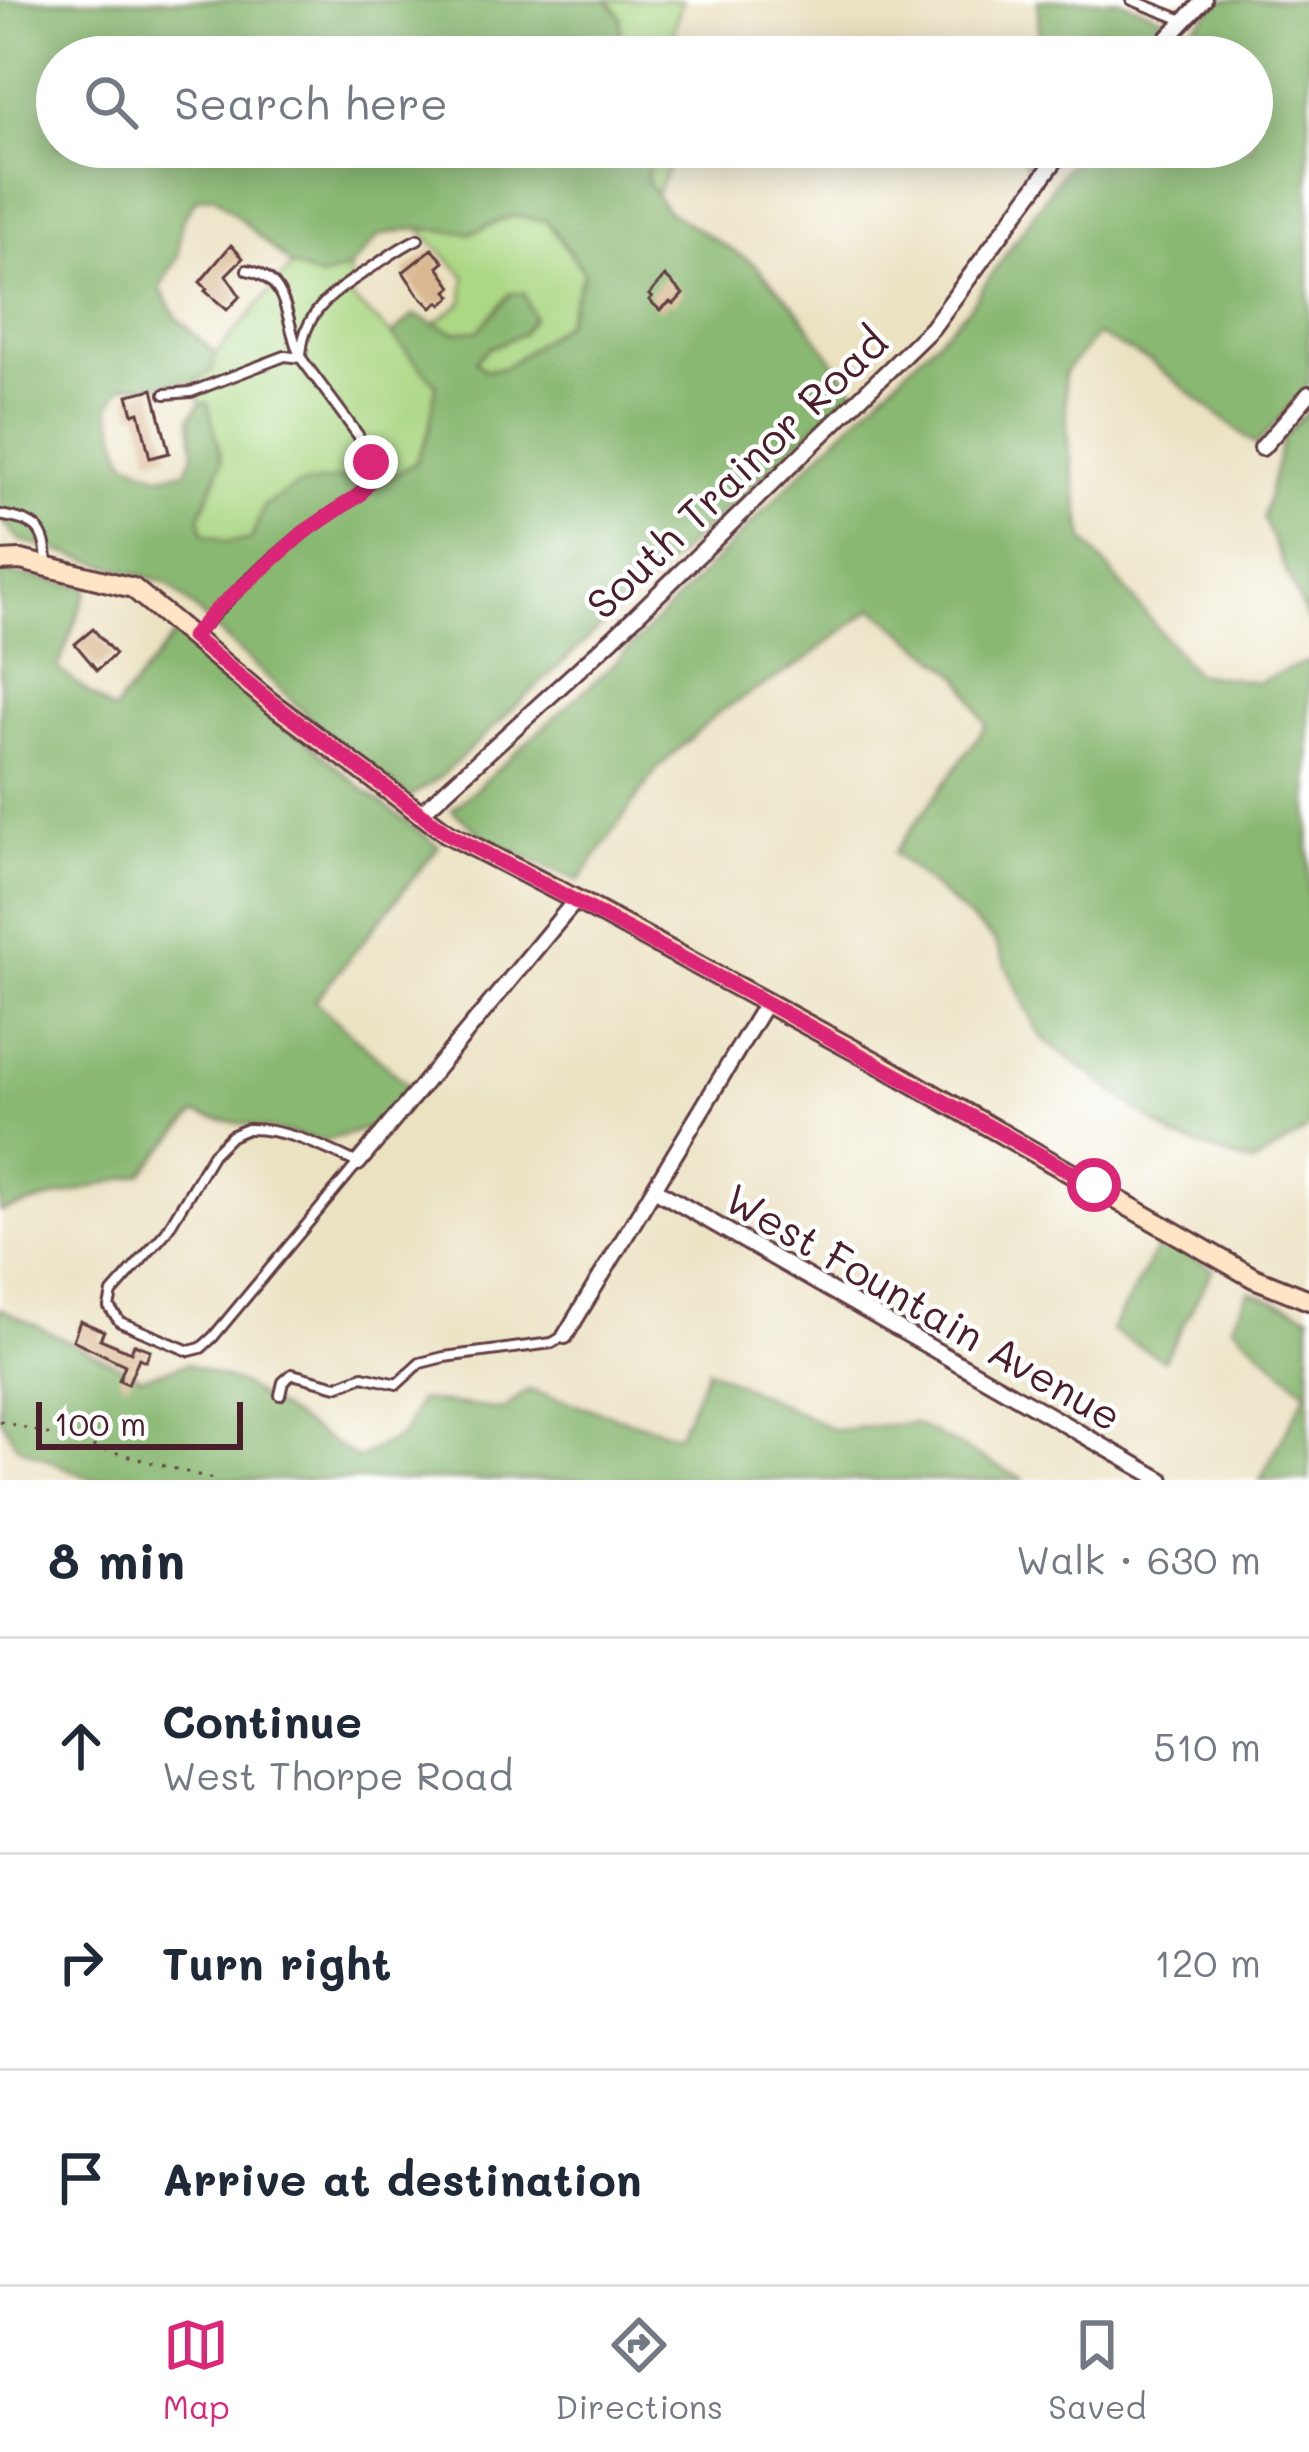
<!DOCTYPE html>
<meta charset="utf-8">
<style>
:root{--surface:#fff;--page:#f2f2f3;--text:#1f2937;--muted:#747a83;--line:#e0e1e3;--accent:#db2777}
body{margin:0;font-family:Mali,sans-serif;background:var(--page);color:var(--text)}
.scale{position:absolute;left:36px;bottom:30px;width:207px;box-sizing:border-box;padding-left:12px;border:6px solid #4a1f2b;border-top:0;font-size:33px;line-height:42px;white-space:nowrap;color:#4a1f2b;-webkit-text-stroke:9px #fff;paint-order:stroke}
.stop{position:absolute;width:36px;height:36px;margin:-27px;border:9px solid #db2777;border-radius:50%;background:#fff}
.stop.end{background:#db2777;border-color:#fff;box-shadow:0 3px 12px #0008}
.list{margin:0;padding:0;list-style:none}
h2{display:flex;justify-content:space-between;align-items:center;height:156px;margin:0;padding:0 48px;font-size:51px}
h2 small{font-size:39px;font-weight:400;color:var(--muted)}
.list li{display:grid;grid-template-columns:78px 1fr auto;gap:36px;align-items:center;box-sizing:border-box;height:216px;padding:0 48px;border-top:3px solid var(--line)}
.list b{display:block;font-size:45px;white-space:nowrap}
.list p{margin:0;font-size:39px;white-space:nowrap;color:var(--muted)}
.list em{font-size:39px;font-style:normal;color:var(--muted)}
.icon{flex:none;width:66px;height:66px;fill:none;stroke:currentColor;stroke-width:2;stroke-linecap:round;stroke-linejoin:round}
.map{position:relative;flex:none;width:1309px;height:1480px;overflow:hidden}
.search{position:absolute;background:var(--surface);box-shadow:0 6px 30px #0003;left:36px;right:36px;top:36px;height:132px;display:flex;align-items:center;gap:30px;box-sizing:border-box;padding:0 42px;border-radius:66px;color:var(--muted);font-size:45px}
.sheet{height:804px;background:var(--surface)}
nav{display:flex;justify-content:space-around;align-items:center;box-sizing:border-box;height:168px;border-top:3px solid var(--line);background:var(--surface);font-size:33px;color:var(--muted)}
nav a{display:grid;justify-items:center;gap:6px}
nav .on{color:var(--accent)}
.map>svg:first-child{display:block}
</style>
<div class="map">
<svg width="1309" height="1480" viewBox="0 0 1309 1480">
<rect width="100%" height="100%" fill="#fff"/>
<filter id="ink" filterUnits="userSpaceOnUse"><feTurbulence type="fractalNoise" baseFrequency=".00833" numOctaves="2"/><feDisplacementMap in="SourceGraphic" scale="24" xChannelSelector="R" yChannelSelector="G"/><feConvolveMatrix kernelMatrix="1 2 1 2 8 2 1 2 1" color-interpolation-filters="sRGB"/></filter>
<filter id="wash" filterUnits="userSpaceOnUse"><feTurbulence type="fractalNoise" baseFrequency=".004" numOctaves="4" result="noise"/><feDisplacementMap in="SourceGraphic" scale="48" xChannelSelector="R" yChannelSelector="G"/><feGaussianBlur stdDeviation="2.7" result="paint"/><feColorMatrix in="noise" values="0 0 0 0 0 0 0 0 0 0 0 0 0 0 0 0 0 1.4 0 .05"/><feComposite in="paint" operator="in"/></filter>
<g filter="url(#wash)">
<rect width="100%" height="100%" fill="#ebe2c2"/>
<path fill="#acd885" stroke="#7b7c58" stroke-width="3" d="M608,0H682L674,30L679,57H619L621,17Z
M651,147H677L656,195L647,181Z
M512,216L547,221L584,272L565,323L504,368L485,370L476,361L489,348L522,334L510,294L479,330L454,332L434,324L463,302L465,276L418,228L471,233Z
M292,266L321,278L350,268L351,298L392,335L437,384L429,431L415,463L379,484L337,479L264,506L251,540L226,542L203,533L200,516L218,475L208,404L200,403L193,382L212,371L216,354Z"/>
<path fill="#89b872" stroke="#6a6c4e" stroke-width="3" fill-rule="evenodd" d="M0,0H608L621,17L619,57H57V147H651L647,181L666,210L753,263L793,304L854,390L440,777L410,797L332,738L167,583L20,540L0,519ZM214,196L292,266L321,278L350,268L380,235L418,228L471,233L512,216L547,221L584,272L565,323L504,368L485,370L476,361L489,348L522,334L533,317L524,293L510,294L479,330L454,332L414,315L392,335L436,384L429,431L415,463L379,484L337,479L297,486L264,506L251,540L226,542L203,533L200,516L222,461L208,403H200L190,418L194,452L186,471L160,476L125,460L109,406L123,386L193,382L212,371L216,354L177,318L160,288L178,257L182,220L197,198Z
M1038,0H1120L1175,22L1142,57H1039Z
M1221,0H1309V384L1256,445L1150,361L1097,335L1064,373L1068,442L1084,539L1194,673L1258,682L1309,661V1129L1253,1164L1175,1138L1040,1036L994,940L894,853L986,726L961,677L873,608L801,663L719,712L657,769L579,881L490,842L452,810L616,662L810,464L968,309L1080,147H1252V57H1163Z
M1021,147H1058L1036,177L1024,162Z
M1309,409V623L1263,518L1283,438Z
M0,572L88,587L58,669L113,712L177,632L364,790L439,846L315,1001L410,1087L376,1126L324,1141L195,1114L142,1174L0,1212Z
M1161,1241L1213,1269L1164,1360L1111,1331Z
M1249,1291L1309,1314V1480H1260L1307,1392L1232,1325Z
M0,1308L141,1377L187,1364L239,1383L358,1459L403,1434L419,1400L503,1410L528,1390L678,1435L708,1369L835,1430L914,1423L1025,1480H94L17,1446L0,1418Z"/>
<g id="blocks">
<path fill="#d9b891" d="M231,245L243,258L226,275L240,296L227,310L205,291L207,289L200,282Z
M432,249L444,262L438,267L452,287L447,291L452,296L442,305L439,302L432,308L418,294L403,272Z
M665,276L683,294L674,304L670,302L660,310L649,300L652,297L649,295Z
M153,389L169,453L150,458L139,412L133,414L128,395Z
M93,629L115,654L97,670L75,644Z
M80,1321L104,1331L100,1339L131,1352L134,1344L150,1350L146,1361L139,1358L128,1384L119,1380L125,1365L73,1340Z"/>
</g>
</g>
<g filter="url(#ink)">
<use href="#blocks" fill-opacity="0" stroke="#623c42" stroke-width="3"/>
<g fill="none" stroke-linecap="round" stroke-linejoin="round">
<g stroke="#623c42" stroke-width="14">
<path id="lane" d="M1132,0L1183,20
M247,270C289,278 285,317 298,351
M301,358C302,312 333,293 368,270C385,259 400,247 418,239
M165,394L191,392L285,356L301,358L358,435L371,462L368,483L359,495L303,533L251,577L193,636
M0,515C37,522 46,527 47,565
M247,1129C286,1128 325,1148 358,1163L213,1337L201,1348L189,1351L120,1322L109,1307L112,1293L166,1232L213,1154L231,1136Z
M280,1395L283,1382L292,1374L337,1386L363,1376L397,1384L420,1363L444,1357L552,1343L564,1336"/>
</g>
<g stroke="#623c42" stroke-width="20">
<path id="street" d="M1150,57L1204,0
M1262,448L1309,394
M419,815L612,639L932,328L1065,147
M358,1163L576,900
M654,1189L1162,1480
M565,1336L766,1003"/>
</g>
<g stroke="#623c42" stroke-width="24">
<path id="secondary" d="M0,561L21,560L133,588L271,703L447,833L590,907L885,1067L1254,1278L1309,1300"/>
</g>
<path stroke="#623c42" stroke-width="3" stroke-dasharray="3 9" stroke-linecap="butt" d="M0,1421L216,1480"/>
<use href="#lane" stroke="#fff" stroke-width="8"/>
<use href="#street" stroke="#fff" stroke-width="14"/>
<use href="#secondary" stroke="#fde5c5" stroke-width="18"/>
</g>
</g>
<g fill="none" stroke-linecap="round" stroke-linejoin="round" filter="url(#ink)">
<path stroke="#db2777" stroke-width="15" d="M371,462L368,483L359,495L303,533L217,609L192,637L272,703L447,833L774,1007L1094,1185"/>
</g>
<g text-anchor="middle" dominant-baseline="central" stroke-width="9" stroke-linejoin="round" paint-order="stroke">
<g font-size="42" fill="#4a1f2b" stroke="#fff">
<text transform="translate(736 472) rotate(-44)">South Trainor Road</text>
<text transform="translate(924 1306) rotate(30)">West Fountain Avenue</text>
</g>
</g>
</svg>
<div class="scale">100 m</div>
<div class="stop" style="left:1094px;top:1185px"></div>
<div class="stop end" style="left:371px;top:462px"></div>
<div class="search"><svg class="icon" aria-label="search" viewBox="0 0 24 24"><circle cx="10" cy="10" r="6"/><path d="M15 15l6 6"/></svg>Search here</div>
</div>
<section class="sheet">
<h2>8 min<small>Walk · 630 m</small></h2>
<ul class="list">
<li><svg class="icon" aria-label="ahead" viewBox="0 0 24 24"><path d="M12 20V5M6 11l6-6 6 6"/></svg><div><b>Continue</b><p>West Thorpe Road</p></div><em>510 m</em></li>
<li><svg class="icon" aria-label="right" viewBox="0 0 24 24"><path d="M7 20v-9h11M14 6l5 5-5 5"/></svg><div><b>Turn right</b></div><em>120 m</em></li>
<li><svg class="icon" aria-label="arrive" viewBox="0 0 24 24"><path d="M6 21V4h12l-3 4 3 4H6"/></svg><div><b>Arrive at destination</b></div></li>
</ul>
</section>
<nav>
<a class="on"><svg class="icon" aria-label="map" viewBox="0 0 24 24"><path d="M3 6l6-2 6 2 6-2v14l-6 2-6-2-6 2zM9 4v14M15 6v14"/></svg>Map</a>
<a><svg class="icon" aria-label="directions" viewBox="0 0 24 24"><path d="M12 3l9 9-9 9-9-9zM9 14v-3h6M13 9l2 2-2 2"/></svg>Directions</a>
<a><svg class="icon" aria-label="saved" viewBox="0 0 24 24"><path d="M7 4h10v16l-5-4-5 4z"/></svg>Saved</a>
</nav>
